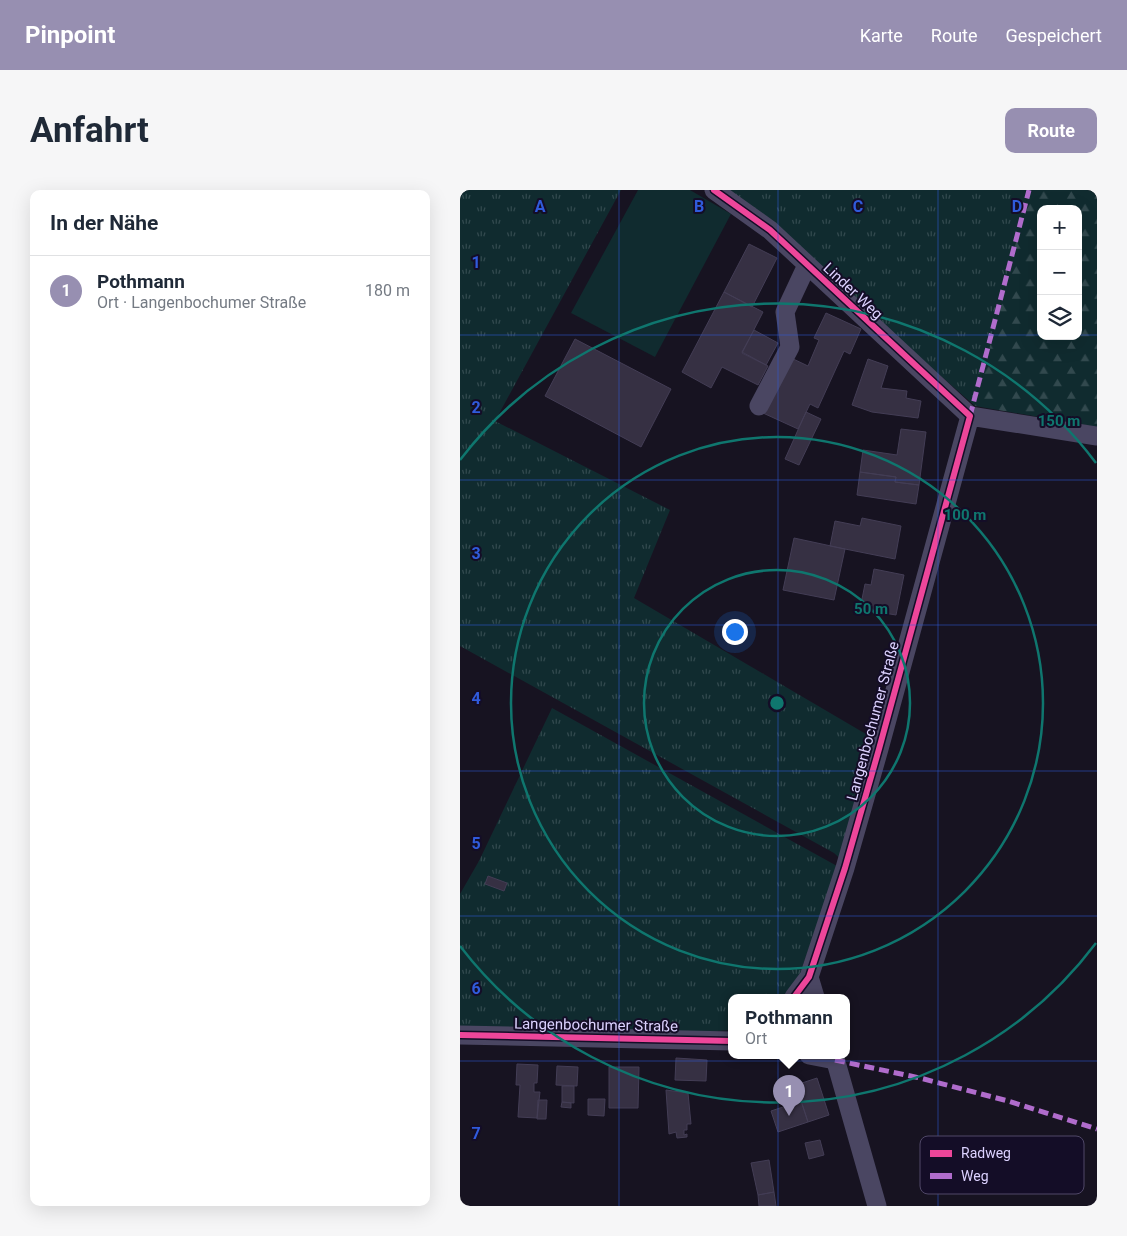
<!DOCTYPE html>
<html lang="de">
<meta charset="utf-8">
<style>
:root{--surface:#fff;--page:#f6f6f7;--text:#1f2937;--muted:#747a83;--line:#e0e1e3;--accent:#978fb1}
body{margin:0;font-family:Roboto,sans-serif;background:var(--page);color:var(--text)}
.controls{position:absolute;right:15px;top:15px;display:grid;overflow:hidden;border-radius:10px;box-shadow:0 5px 20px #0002}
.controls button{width:45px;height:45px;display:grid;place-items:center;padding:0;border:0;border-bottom:1px solid var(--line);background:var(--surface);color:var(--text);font:25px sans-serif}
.you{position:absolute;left:274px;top:441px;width:18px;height:18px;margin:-12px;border:4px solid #fff;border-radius:50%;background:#1a73e8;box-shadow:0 0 0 8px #1a73e833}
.badge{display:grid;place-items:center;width:32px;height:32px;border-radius:50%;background:var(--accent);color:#fff;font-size:16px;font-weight:700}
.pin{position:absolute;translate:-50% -41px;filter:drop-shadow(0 1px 2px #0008)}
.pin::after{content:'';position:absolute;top:26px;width:18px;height:15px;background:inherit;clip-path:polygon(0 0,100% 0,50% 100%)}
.popup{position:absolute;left:268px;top:804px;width:122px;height:65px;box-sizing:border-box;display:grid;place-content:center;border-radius:10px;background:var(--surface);filter:drop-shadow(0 1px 4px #0005);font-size:16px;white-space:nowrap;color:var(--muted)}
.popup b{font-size:19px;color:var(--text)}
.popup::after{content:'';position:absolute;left:50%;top:100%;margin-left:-10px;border:10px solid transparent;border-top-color:var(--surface)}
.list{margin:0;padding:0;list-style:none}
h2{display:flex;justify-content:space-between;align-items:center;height:65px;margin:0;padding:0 20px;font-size:21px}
h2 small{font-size:16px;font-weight:400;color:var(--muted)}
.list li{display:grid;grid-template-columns:32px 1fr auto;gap:15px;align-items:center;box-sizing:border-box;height:70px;padding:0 20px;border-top:1px solid var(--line)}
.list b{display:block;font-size:19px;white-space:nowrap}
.list p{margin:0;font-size:16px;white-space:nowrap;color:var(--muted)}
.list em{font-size:16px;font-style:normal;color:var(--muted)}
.icon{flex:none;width:28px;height:28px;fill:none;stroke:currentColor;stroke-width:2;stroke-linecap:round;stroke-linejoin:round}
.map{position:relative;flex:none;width:637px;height:1016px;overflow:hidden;border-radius:10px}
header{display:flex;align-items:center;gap:30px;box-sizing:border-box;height:70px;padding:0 25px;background:var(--accent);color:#fff}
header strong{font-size:24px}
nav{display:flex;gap:28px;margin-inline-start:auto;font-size:18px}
.intro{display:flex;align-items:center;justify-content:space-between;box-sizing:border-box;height:120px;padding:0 30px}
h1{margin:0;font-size:35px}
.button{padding:12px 22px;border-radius:10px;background:var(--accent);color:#fff;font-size:18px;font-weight:700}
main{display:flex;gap:30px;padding:0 30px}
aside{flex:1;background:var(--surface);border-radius:10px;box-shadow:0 5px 20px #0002}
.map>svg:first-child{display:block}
</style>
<header>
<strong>Pinpoint</strong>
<nav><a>Karte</a><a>Route</a><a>Gespeichert</a></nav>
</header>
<div class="intro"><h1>Anfahrt</h1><a class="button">Route</a></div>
<main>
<aside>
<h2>In der Nähe<small></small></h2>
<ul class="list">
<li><span class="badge">1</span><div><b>Pothmann</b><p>Ort · Langenbochumer Straße</p></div><em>180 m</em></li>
</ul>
</aside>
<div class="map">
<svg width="637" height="1016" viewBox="0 0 637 1016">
<defs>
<pattern id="grass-tufts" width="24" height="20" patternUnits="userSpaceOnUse" patternTransform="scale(1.25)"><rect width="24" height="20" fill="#102b2f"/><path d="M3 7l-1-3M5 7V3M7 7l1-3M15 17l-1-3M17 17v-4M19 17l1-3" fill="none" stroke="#32494e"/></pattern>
<pattern id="forest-firs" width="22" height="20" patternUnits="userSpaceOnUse" patternTransform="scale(1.25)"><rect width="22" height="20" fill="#102b2f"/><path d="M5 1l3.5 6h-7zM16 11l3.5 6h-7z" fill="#32494e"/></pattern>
</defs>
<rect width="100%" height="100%" fill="#171321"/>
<path fill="url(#grass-tufts)" d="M0,0H161L35,231L210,320L174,408L411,547L419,559L386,674L374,663L0,456Z
M263,0H569L515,216L408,122Z
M92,518L377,676L340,784L323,807H272L271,840L244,842L0,836V704L19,671Z"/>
<path fill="url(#forest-firs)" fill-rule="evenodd" d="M569,0H637V237L515,216ZM581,19H618V146H581Z"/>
<path fill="#102b2f" d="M178,0H230L271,24L195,167L111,123Z"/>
<path fill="#363043" stroke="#433d55" d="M289,54L317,68L292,117L264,102Z
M264,102L303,122L282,163L308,176L298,195L262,177L251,198L222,182Z
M366,123L401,139L390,164L384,161L358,218L350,214L338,239L303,223L329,167L348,176L359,150L354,148Z
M294,140L318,153L306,175L282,162Z
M115,149L211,199L181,257L85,206Z
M408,169L428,176L421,198L447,201L446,208L461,211L458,228L412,222L392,215Z
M346,222L361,229L339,275L325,269Z
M441,239L466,242L459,295L435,292L436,287L400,282L403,260L437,265Z
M400,282L436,287L435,292L459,295L456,314L397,305Z
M402,328L441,336L435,369L370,356L375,331L400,336Z
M334,348L385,359L374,410L323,400Z
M414,379L444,385L436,425L400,419L405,394L411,395Z
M28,686L47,693L44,701L25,694Z
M216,868L247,870L246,891L215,890Z
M57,874L78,875L77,893H74V902H80L77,928L58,927L60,895H56Z
M97,876L118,877L117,896L96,895Z
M149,877H179L178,918H149Z
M357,888L369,925L348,932L336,895Z
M102,896H114V913L102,912Z
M206,900L228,903L231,934H227V940H224V945L227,944V947L217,948L216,942L209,944Z
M128,909H145L144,926L128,925Z
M78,910H87L86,929H77Z
M341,911L348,932L318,942L311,921Z
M102,912L111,913V918L101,917Z
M360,950L364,965L349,969L345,953Z
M309,970L314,1002L298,1005L291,973Z
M314,1002L316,1016H299L298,1005Z"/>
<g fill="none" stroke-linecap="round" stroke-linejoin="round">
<path stroke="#4a4662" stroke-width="19" d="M254,0L310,40L510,226
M299,216L330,157L325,122L347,75
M510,226L637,246
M349,787L355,807
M334,807L349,787L385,678L419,559L510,226
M0,845L272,851
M349,865L375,870
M374,865L417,1016"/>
<path stroke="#b06ccc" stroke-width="5" stroke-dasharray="10 5" stroke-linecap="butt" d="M510,226L569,0
M375,870L460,888L548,911L637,939"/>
<g stroke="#140d27" stroke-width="9">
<path id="cycleway" d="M254,0L310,40L510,226L419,559L385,678L349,787L334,807
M0,845L272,851"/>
</g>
<use href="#cycleway" stroke="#ed469a" stroke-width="6"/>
</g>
<path fill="none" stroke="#305bdc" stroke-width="1" stroke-opacity="0.55" d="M159,0V1016M318,0V1016M478,0V1016M0,145H581M618,145H637M0,290H637M0,435H637M0,581H637M0,726H637M0,871H637"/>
<g fill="none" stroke="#0f766e" stroke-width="2.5">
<circle cx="317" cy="513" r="133"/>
<circle cx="317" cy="513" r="266"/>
<path d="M636 753A399 399 0 0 1 0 756M0 270A399 399 0 0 1 636 273"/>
</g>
<g text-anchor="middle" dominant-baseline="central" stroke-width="4" stroke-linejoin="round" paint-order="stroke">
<g font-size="15" fill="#dcd2ff" stroke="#140d27">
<text transform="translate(393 101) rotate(43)">Linder Weg</text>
<text transform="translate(413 531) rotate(-75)">Langenbochumer Straße</text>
<text transform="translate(136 835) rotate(1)">Langenbochumer Straße</text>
</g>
</g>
<rect x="460" y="946" width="164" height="58" rx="8" fill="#140d27" stroke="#504868" stroke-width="1"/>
<rect x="470" y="960" width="22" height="7" fill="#ed469a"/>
<rect x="470" y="983" width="22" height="6" fill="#b06ccc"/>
<g font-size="14" fill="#dcd2ff">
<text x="501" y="968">Radweg</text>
<text x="501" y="991">Weg</text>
</g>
<g font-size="16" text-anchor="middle" font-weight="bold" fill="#305bdc" stroke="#140d27" stroke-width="4" stroke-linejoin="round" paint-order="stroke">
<text x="80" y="22">A</text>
<text x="239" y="22">B</text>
<text x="398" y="22">C</text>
<text x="557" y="22">D</text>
<text x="16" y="78">1</text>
<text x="16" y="223">2</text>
<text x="16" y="369">3</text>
<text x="16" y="514">4</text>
<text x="16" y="659">5</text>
<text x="16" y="804">6</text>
<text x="16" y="949">7</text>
</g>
<circle cx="317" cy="513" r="8" fill="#0f766e" stroke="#140d27" stroke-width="2.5"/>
<g font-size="15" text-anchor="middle" font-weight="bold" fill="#0f766e" stroke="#140d27" stroke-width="4" stroke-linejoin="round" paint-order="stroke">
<text x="599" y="236">150 m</text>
<text x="505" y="330">100 m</text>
<text x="411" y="424">50 m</text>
</g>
</svg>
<div class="controls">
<button>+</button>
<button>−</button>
<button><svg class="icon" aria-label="layers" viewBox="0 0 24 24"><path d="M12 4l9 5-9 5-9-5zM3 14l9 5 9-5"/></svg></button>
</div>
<div class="you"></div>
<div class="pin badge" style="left:329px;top:926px">1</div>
<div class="popup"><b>Pothmann</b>Ort</div>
</div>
</main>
